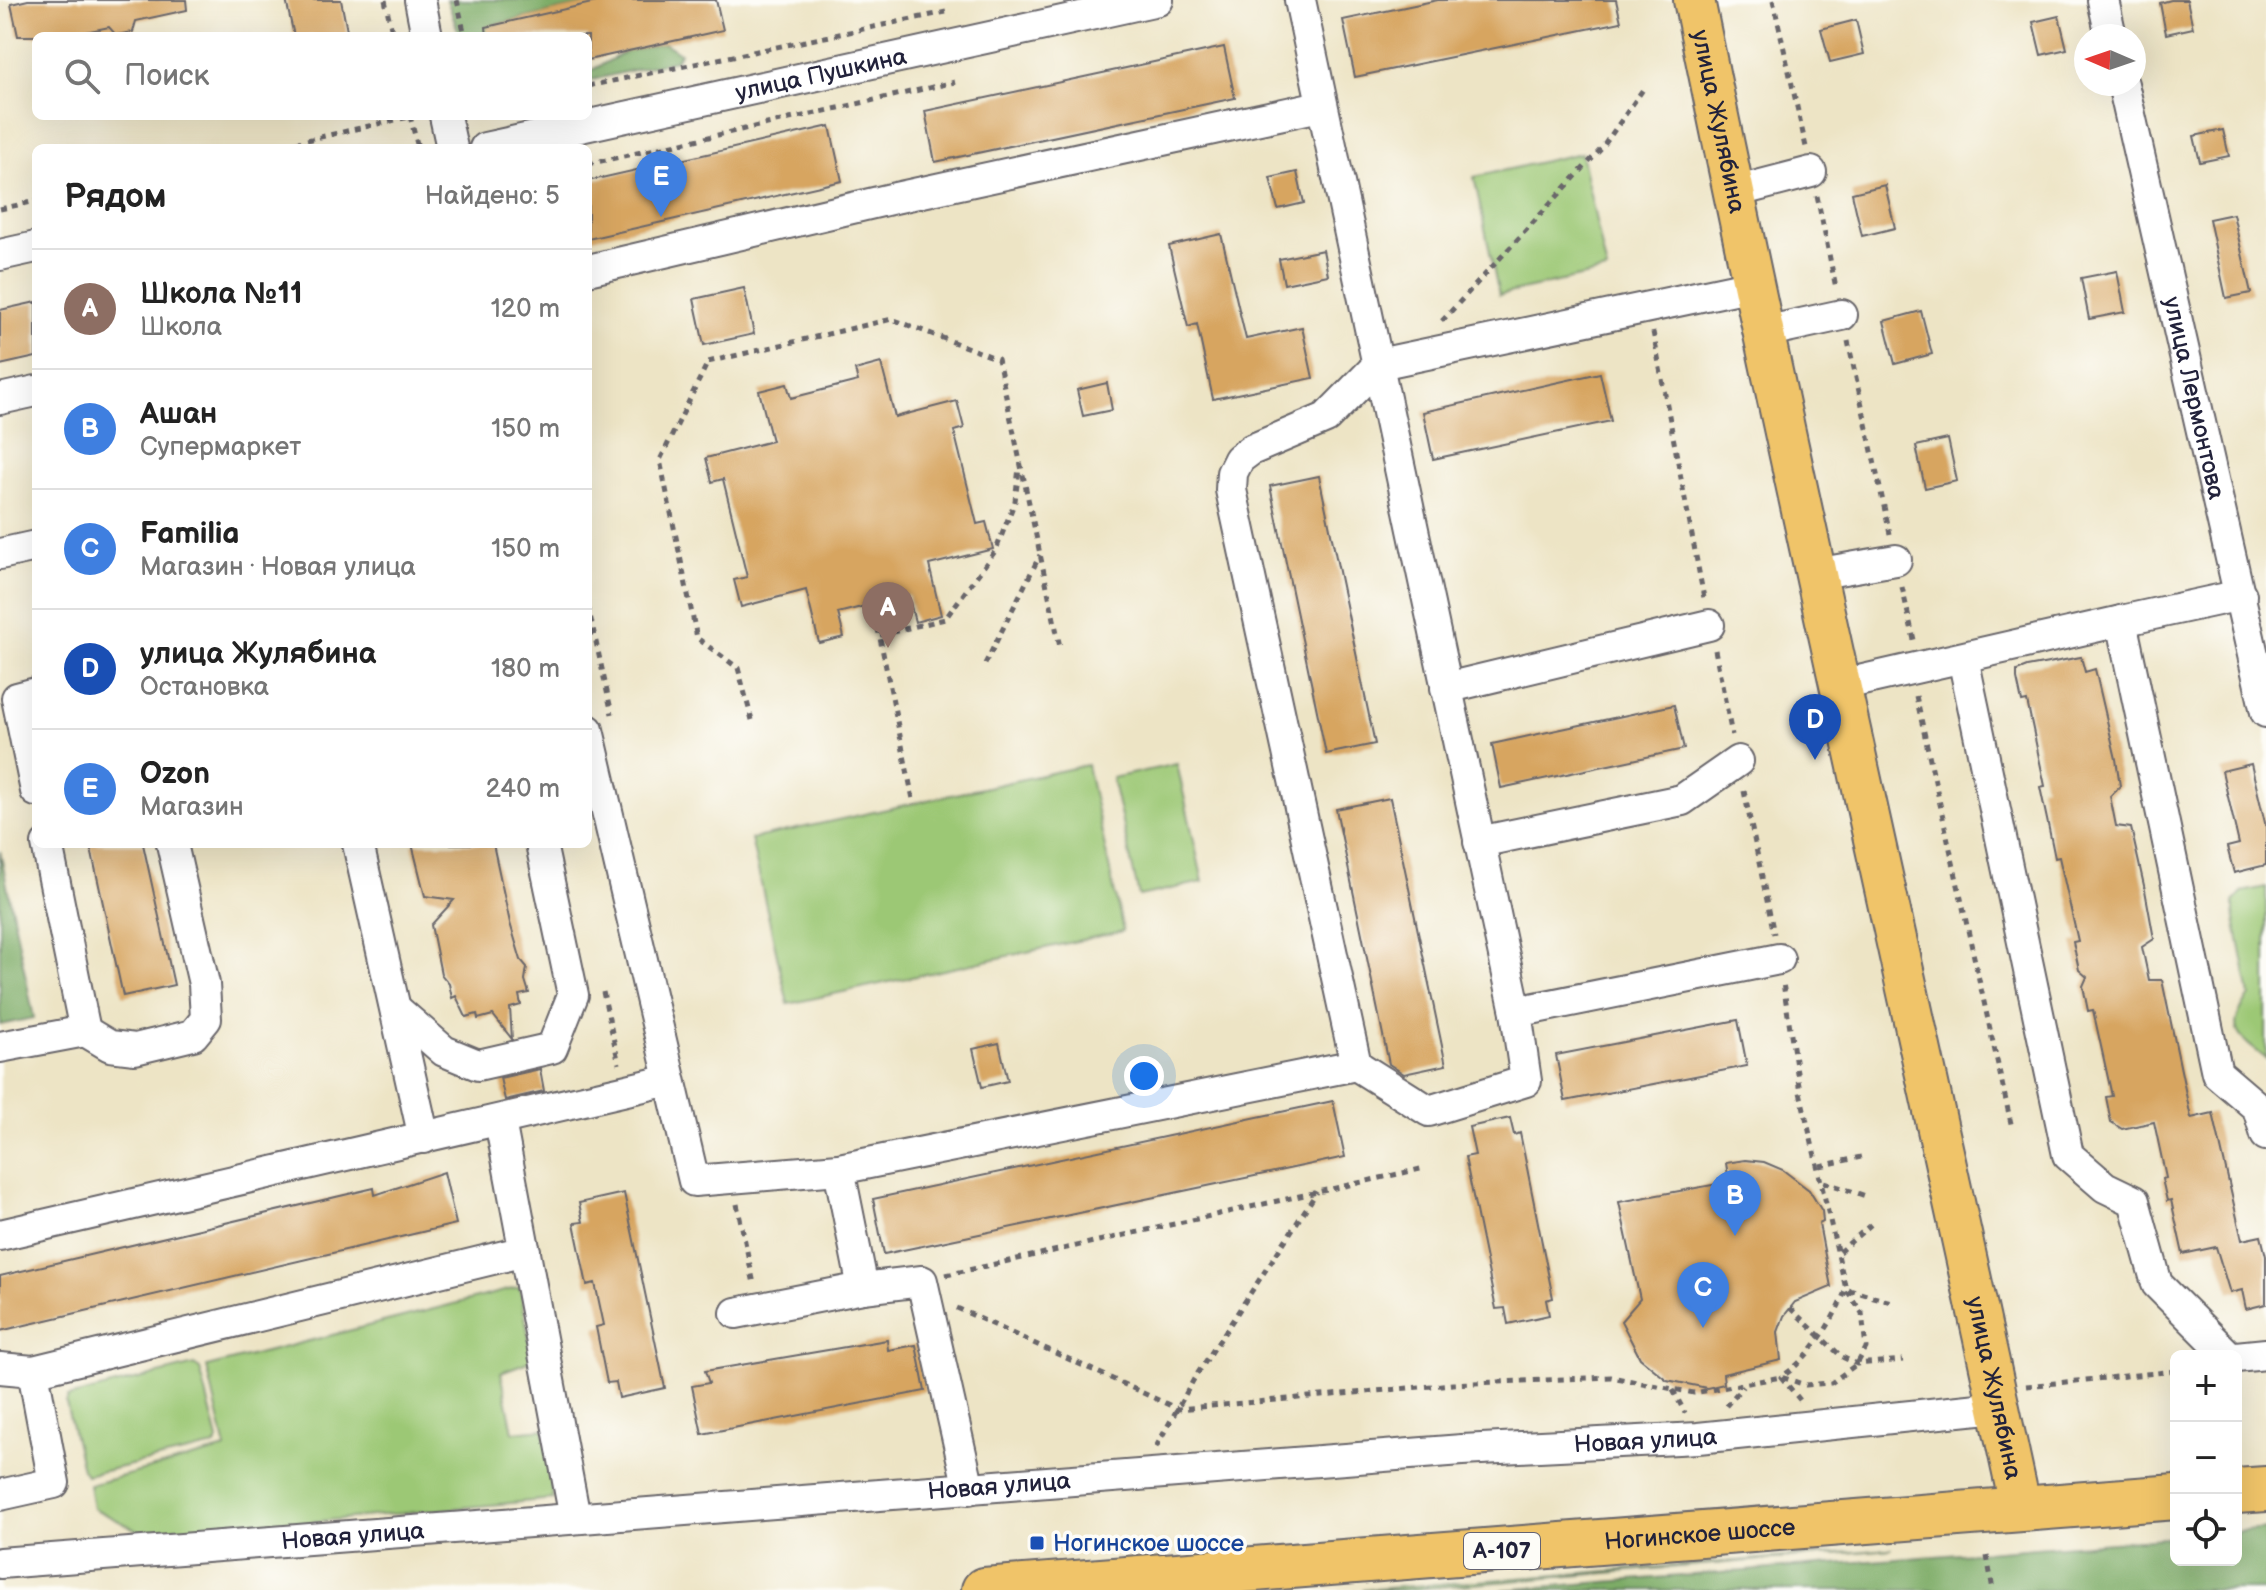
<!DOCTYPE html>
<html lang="ru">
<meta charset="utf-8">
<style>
:root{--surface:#fff;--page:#f2f2f2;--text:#222;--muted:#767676;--line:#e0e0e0;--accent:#0b8043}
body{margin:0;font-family:"Balsamiq Sans",sans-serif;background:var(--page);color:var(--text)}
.controls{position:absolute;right:24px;bottom:24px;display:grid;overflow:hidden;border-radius:12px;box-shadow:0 8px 32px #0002}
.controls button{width:72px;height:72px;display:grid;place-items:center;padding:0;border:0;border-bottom:2px solid var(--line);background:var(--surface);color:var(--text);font:40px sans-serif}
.compass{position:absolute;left:2074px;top:24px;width:72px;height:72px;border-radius:50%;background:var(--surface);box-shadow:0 8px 32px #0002;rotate:272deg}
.you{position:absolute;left:1144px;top:1076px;width:28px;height:28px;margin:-20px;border:6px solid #fff;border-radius:50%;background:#1a73e8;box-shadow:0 0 0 12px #1a73e833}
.badge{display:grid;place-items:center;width:52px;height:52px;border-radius:50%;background:var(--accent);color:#fff;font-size:26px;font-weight:700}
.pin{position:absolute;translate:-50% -66px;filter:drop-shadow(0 2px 4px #0008)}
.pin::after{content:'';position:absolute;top:42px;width:28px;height:24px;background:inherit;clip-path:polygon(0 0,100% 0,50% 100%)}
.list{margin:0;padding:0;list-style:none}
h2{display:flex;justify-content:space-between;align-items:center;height:104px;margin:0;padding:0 32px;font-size:34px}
h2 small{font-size:26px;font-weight:400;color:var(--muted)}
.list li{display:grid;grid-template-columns:52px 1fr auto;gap:24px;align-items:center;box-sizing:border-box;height:120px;padding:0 32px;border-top:2px solid var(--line)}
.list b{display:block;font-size:30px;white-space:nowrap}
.list p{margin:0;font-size:26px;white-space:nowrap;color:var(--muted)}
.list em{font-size:26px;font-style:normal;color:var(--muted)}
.icon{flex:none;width:44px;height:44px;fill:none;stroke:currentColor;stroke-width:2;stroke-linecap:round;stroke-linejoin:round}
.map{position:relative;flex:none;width:2266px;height:1590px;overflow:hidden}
.search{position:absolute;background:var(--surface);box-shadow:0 8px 32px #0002;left:32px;top:32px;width:560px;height:88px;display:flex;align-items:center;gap:20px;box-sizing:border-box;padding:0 28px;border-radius:12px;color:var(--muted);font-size:30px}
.panel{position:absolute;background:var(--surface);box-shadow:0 8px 32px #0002;left:32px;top:144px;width:560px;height:704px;border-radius:12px}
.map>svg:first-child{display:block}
</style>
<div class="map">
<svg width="2266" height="1590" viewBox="0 0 2266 1590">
<rect width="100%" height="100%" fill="#fdfcf7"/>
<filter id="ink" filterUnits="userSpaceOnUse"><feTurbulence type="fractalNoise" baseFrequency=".0125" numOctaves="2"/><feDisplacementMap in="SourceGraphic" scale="16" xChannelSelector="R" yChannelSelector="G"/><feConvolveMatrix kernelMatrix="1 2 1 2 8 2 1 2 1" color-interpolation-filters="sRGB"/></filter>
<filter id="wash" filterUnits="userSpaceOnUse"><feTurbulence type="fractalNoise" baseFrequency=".006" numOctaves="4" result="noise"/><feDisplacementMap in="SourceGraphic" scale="32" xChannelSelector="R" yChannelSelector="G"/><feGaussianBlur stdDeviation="1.8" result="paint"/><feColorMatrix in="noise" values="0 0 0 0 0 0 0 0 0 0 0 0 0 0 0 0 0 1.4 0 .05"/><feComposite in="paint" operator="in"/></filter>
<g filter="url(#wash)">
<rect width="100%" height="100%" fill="#ede4c5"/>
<path fill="#9cc875" stroke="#5f7558" stroke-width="2" d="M1581,153L1607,271L1499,295L1474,177Z
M1177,764L1203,882L1139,896L1112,778Z
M1087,765L1123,931L788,1004L751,839Z
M2266,887V1059C2241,1037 2222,1032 2250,996L2234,914V902L2242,892Z
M520,1287L533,1360L501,1372L513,1432L544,1429L553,1499L151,1537L93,1508L89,1485L226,1449L207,1367Z
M194,1365L200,1369L218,1440L215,1446L86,1475L82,1469L66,1403L68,1397Z
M1892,1549L1403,1590H1362Z"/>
<path fill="#7dac66" stroke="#506750" stroke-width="2" d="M447,0H605L493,25L492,36H460Z
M665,43L680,53L676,60L588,81V72L627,51Z
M0,851L34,1018L0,1025Z
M2266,1529V1590H1502L2176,1537V1560H2236V1532Z"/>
<g id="blocks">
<path fill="#d7a560" d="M28,0H186L187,10L136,21L133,32L116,35L109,27L66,36H18L11,4Z
M286,0H341L348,36H294Z
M605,0H716L723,30L588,60V36H487L486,27Z
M1438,0H1616L1621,22L1355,77L1343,20Z
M2171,0H2187L2193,28L2166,34L2160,3Z
M2059,16L2067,49L2041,55L2033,22Z
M1856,20L1864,54L1830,62L1821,29Z
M1224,47L1235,98L935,162L925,111Z
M830,126L842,181L588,239V181Z
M2223,130L2229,156L2200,162L2194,136Z
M1297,172L1304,203L1278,209L1270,178Z
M1885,185L1895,228L1862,236L1852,193Z
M2233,214L2251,293L2226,298L2209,219Z
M1221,234L1246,339L1302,327L1313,378L1213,399L1197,324L1188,327L1169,246Z
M1323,250L1328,275L1284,284L1279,259Z
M2117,271L2125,312L2089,319L2081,278Z
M744,288L754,334L704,345L694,299Z
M36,302V357L0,365V310Z
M1921,311L1932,354L1895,364L1884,321Z
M881,363L895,417L957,401L964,428L954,431L977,524L986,522L993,549L929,565L941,615L915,622L908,595L838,613L844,637L819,643L806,590L741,607L734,580L747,577L723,479L712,482L706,458L772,441L759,391L787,384L791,398L858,381L855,370Z
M1600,373L1611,421L1433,459L1423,412Z
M1107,383L1112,410L1083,416L1077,390Z
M1948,439L1957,481L1925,488L1916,446Z
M1319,476L1375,744L1326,754L1270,486Z
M2081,657L2085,672L2095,669L2116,759L2120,786L2110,796L2116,826L2131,828L2145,890L2154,939L2142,947L2149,980H2162L2191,1118L2213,1113L2242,1240L2261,1236L2266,1256V1304L2246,1309L2242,1290L2230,1293L2216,1247L2183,1254L2171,1200L2167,1201L2162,1179L2166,1178L2154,1122L2122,1129L2111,1122L2106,1097L2112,1096L2093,1010L2088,1011L2083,986L2087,977L2079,970L2073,942L2078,941L2059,857L2055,858L2049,829L2040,787L2045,786L2027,701L2022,702L2017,679V671L2027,667Z
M1674,705L1684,749L1501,788L1492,744Z
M2251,764L2266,827V865L2234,873L2227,847L2239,844L2222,771Z
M1390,798L1446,1065L1404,1074L1389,1064L1336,809Z
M90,844H143L174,985L123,996Z
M412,844H493L510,923L521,960L527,967L525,980L529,993L519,995L521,1005L510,1008L512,1039L493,1015L478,1019L477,1014L466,1017L456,996L452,998L449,984L441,974L431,925L454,900L425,896Z
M1738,1020L1747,1066L1565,1101L1556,1055Z
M999,1043L1008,1081L982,1087L973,1049Z
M540,1069L544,1091L505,1100L500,1078Z
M1333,1101L1345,1157L884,1254L873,1199Z
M1510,1118L1514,1135L1520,1133L1553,1298L1546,1300L1549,1315L1508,1324L1505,1308L1496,1309L1465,1157L1475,1155L1469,1127Z
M1745,1160L1764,1162L1783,1170L1809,1190L1822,1211L1823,1222L1819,1224L1831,1287L1795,1302L1784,1316L1778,1332L1781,1360L1723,1374L1724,1384L1707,1388L1667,1380L1640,1358L1621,1321L1640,1299L1619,1202L1729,1182L1726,1163Z
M444,1172L456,1224L0,1331V1276L374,1188L375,1195Z
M624,1193L665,1388L619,1398L616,1382L607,1383L596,1327L604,1325L595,1283L587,1285L574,1223L583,1222L579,1203Z
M887,1340L888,1350L916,1345L925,1391L702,1434L692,1386L709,1383L705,1371Z"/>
</g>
</g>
<g filter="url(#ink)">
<use href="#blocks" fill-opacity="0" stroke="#69666b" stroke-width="2"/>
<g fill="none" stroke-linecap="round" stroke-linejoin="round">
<g stroke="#69666b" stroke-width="34">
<g id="minor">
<path d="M420,0L427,36"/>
<path d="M2103,0L2111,36"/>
<path id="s1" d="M2123,84L2266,712"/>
<path d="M445,116L452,148"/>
<path id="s2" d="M485,148L1158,0"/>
<path d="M1734,192L1811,172"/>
<path d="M0,255L36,247"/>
<path d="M588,270L895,198L1320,106"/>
<path d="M1764,332L1842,315"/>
<path d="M0,399L36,391"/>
<path d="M0,554L36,546"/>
<path d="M1815,574L1896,560"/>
<path d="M2121,621L2241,595"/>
<path d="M1963,658L2068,1155L2105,1187L2134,1201L2157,1284L2229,1356"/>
<path d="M1841,685L2121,621L2217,1073L2258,1108L2266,1135"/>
<path d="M1446,688L1709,625"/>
<path d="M36,693L17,698L36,791"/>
<path d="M588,730L694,1181L839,1169L1356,1065L1429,1111L1526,1081L1516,1012L1300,0"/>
<path d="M1479,842L1682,800L1738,761"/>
<path d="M358,844L424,1138"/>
<path d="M396,1009L444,1051L478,1065L552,1048L573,995L541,844"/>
<path d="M1516,1012L1779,959"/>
<path d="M85,1031L110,1046L135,1049L193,1035L206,1019L204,984L172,844"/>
<path d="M0,1047L85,1031L47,844"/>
<path d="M1356,1065L1231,490L1232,473L1239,459L1251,450L1326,418L1379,364L1753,285"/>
<path d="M500,1121L575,1518"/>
<path d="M839,1169L863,1288"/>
<path d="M0,1235L670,1080"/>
<path d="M736,1313L863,1288L922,1281L969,1489"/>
<path d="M2236,1357L2266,1354"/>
<path d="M0,1368L33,1371L54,1483L0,1495"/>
<path d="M33,1371L525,1251"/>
<path id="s3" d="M0,1563L1462,1450L1698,1438L1998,1407"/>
</g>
</g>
<g stroke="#69666b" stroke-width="44">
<g id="major">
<path id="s4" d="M1694,0C1797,505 1913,1007 2021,1510"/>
</g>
</g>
<g stroke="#69666b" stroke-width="48">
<g id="highway">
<path d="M2236,1491L2266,1489"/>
<path id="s5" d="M984,1590L2176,1497"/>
</g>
</g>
<path stroke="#69666b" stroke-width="5" stroke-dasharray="6 6" stroke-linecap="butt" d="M385,0L393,36
M457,0L465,36
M1773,0L1806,147
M588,86L946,12
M410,116L418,148
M272,148L413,116
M588,164L955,82
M1817,196L1836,288
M0,209L36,201
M1442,321L1602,148L1644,88
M1653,332L1704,598
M1848,341L1890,534
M1902,587L1914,640
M873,604L914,804
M588,606L612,714
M880,635L945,619L996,550L1015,501L1019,468
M1715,650L1732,735
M985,664L1040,555
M1916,696L2012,1128
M752,720L738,668L697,638L660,460L708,362L892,319L998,359L1060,647
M1744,791L1774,934
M603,992L619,1064
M1820,1166L1861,1157
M1824,1182L1869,1197
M737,1204L754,1284
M1839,1252L1875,1221
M946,1275L1425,1168
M957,1308L1178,1409L1453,1384L1611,1377L1694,1393L1781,1377L1806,1385L1831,1383L1857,1364L1866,1348L1862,1313L1846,1289L1800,1092L1783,983
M1790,1308L1842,1357L1857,1364L1903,1360
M2026,1386L2176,1371
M1673,1390L1685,1413
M1800,1400L1781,1377C1810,1359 1834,1320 1846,1289L1891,1302
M1726,1406L1743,1386
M1156,1447L1194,1379L1317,1192
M1987,1556L1993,1590"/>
<use href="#minor" stroke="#fff" stroke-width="30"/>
<use href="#major" stroke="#f0c469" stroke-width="40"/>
<use href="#highway" stroke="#f0c469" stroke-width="44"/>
</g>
</g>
<rect fill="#1a4fb4" stroke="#fdfcf7" stroke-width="3" x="1029" y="1535" width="16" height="16" rx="4"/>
<g text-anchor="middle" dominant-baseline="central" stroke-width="7" stroke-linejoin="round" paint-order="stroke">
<rect fill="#fdfcf7" stroke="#646373" stroke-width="2" x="1464" y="1533" width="76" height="36" rx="6"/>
<g font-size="22" font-weight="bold" fill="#22223b">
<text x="1502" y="1551">А-107</text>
</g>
<g font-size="24" fill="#22223b" stroke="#fdfcf7">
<text stroke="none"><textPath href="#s2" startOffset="344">улица Пушкина</textPath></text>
<text stroke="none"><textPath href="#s4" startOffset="124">улица Жулябина</textPath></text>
<text stroke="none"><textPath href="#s1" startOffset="322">улица Лермонтова</textPath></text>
<text stroke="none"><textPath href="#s4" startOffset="1420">улица Жулябина</textPath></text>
<text stroke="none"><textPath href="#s3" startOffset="1650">Новая улица</textPath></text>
<text stroke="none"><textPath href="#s3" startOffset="1002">Новая улица</textPath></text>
<text stroke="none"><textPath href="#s3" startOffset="354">Новая улица</textPath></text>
<text stroke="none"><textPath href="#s5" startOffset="718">Ногинское шоссе</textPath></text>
</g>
<g font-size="24" fill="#164399" stroke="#fdfcf7" text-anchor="start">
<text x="1053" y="1543">Ногинское шоссе</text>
</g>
</g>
</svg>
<div class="controls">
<button>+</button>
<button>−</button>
<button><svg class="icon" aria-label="locate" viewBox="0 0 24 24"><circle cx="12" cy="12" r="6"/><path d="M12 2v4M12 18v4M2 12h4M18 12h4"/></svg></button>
</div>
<svg class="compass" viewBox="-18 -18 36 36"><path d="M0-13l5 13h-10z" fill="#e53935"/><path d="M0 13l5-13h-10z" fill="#767676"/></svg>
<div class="you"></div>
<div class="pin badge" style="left:888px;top:648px;background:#8d6e63">A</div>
<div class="pin badge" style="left:1735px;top:1236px;background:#3f7fe0">B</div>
<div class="pin badge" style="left:1703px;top:1328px;background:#3f7fe0">C</div>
<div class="pin badge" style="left:1815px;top:760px;background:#1a4fb4">D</div>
<div class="pin badge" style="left:661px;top:217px;background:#3f7fe0">E</div>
<div class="search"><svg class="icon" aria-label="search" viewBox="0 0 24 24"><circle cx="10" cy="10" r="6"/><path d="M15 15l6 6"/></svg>Поиск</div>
<section class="panel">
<h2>Рядом<small>Найдено: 5</small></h2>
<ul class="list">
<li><span class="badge" style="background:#8d6e63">A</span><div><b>Школа №11</b><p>Школа</p></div><em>120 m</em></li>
<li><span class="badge" style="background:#3f7fe0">B</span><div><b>Ашан</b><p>Супермаркет</p></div><em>150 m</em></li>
<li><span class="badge" style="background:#3f7fe0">C</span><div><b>Familia</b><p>Магазин · Новая улица</p></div><em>150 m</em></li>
<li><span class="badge" style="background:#1a4fb4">D</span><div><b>улица Жулябина</b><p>Остановка</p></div><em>180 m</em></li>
<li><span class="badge" style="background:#3f7fe0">E</span><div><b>Ozon</b><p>Магазин</p></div><em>240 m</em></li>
</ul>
</section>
</div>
